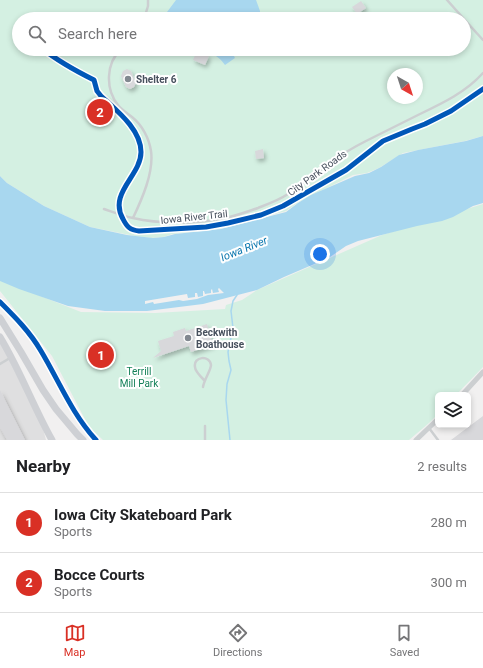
<!DOCTYPE html>
<style>
:root{--surface:#fff;--page:#f2f2f2;--text:#202124;--muted:#757577;--line:#e0e0e0;--accent:#d93025}
body{margin:0;font-family:Roboto,sans-serif;background:var(--page);color:var(--text)}
.controls{position:absolute;right:12px;bottom:12px;display:grid;overflow:hidden;border-radius:6px;box-shadow:0 2px 6px #0003}
.controls button{width:36px;height:36px;display:grid;place-items:center;padding:0;border:0;border-bottom:1px solid var(--line);background:var(--surface);color:var(--text);font:20px sans-serif}
.compass{position:absolute;left:387px;top:68px;width:36px;height:36px;border-radius:50%;background:var(--surface);box-shadow:0 2px 6px #0003;rotate:141deg}
.you{position:absolute;left:320px;top:254px;width:14px;height:14px;margin:-10px;border:3px solid #fff;border-radius:50%;background:#1a73e8;box-shadow:0 0 0 6px #1a73e833}
.badge{display:grid;place-items:center;width:26px;height:26px;border-radius:50%;background:var(--accent);color:#fff;font-size:13px;font-weight:700}
.pin{position:absolute;translate:-50% -50%;border:2px solid #fff;box-shadow:0 1px 4px #0006}
.list{margin:0;padding:0;list-style:none}
h2{display:flex;justify-content:space-between;align-items:center;height:52px;margin:0;padding:0 16px;font-size:17px}
h2 small{font-size:13px;font-weight:400;color:var(--muted)}
.list li{display:grid;grid-template-columns:26px 1fr auto;gap:12px;align-items:center;box-sizing:border-box;height:60px;padding:0 16px;border-top:1px solid var(--line)}
.list b{display:block;font-size:15px;white-space:nowrap}
.list p{margin:0;font-size:13px;white-space:nowrap;color:var(--muted)}
.list em{font-size:13px;font-style:normal;color:var(--muted)}
.icon{flex:none;width:22px;height:22px;fill:none;stroke:currentColor;stroke-width:2;stroke-linecap:round;stroke-linejoin:round}
.map{position:relative;flex:none;width:483px;height:440px;overflow:hidden}
.search{position:absolute;background:var(--surface);box-shadow:0 2px 6px #0003;left:12px;right:12px;top:12px;height:44px;display:flex;align-items:center;gap:10px;box-sizing:border-box;padding:0 14px;border-radius:22px;color:var(--muted);font-size:15px}
.sheet{height:172px;background:var(--surface)}
nav{display:flex;justify-content:space-around;align-items:center;box-sizing:border-box;height:56px;border-top:1px solid var(--line);background:var(--surface);font-size:11px;color:var(--muted)}
nav a{display:grid;justify-items:center;gap:2px}
nav .on{color:var(--accent)}
.map>svg:first-child{display:block}
</style>
<div class="map">
<svg width="483" height="440" viewBox="0 0 483 440">
<defs>
<filter id="shadow"><feDropShadow dx="2" dy="3" stdDeviation="2" flood-color="#0004"/></filter>
</defs>
<rect width="100%" height="100%" fill="#f1f0f0"/>
<path fill="#dfdfe0" d="M0,337L41,421L46,440H0Z"/>
<path fill="#d4f0e2" fill-rule="evenodd" d="M0,0H483V136L465,141L403,153L379,168L367,173L353,175L299,202L286,211L220,229L172,234L164,237L151,238L135,236L90,227L44,206L7,183L0,176ZM19,19H464V49H19ZM393,74H417V98H393Z
M483,204V367L456,395H438V414L429,423L409,440H103L89,427L52,356L0,291V280L81,312L155,313L225,309L226,305L242,300L257,290L382,235Z"/>
<path fill="#a8d7ef" d="M176,0H256L260,11V19H167V12Z
M200,49H235L233,54L235,58L225,65C217,54 212,54 200,49Z
M483,136V203L473,206L453,217L442,221L417,226L358,241L346,246L330,257L312,265L284,277L257,290L203,304L147,311H105L68,306L19,289L0,281V176L7,183L44,206L90,227L127,235L153,238L164,237L175,234L221,229L286,212L298,203L311,195L355,176L369,173L381,167L399,155L418,150L466,141Z"/>
<path fill="#f1f0f0" d="M219,288L224,293L208,295L197,299L183,301L179,300L154,304L153,302L145,304V301L187,294L188,298L195,297V293H197L198,297L203,296V291H204L205,294L211,293V290L212,289L213,293L219,292L218,289Z"/>
<g fill="none" stroke-linecap="round" stroke-linejoin="round">
<path stroke="#a8d7ef" stroke-width="1.5" d="M230,440L226,400L227,384L231,370L229,361L228,352L233,328L231,311L233,301L237,295"/>
</g>
<path fill="#d8d8db" filter="url(#shadow)" d="M361,1L366,8L357,14L352,7Z
M197,51L209,56L205,65L193,60Z
M127,69L131,71L136,83L134,87L130,89L126,87L121,76L123,71Z
M263,149L264,158L256,159L255,151Z
M207,324L213,345L191,352L189,346L153,358L161,351L158,341L174,336L173,332L185,328L186,331Z
M0,390L25,440H7L0,427Z
M483,416V440H451Z"/>
<g fill="none" stroke-linecap="round" stroke-linejoin="round">
<path stroke="#cccfd1" stroke-width="2.5" d="M447,0L464,19
M144,19L148,6V0
M464,19L483,40
M121,49C106,63 105,89 118,105C122,110 127,113 132,117C142,125 149,138 151,151C154,172 142,199 133,218
M104,209C113,212 123,216 133,218C159,224 194,224 220,219C233,217 246,212 258,208C268,204 279,200 288,194C302,186 314,175 327,165C339,156 352,148 366,141C384,132 402,123 420,114C443,103 466,92 483,73
M0,364L10,358
M203,387C204,380 211,370 211,365C210,355 193,356 195,367C195,371 201,377 204,380
M429,428L438,440
M205,440V426"/>
<path stroke="#cccfd1" stroke-width="5" d="M462,395L483,372
M416,440L438,419"/>
<path stroke="#ced0d4" stroke-width="7" d="M0,318L21,352L43,390L56,409L77,434L83,440
M0,337C20,370 33,406 52,440"/>
<g stroke="#fff" stroke-width="8">
<path id="cycleway" d="M43,49C59,62 76,71 94,80L97,91L101,96C116,110 141,129 141,152C141,176 108,193 123,219C127,227 130,230 139,231L206,227L228,223L261,215L283,206L346,170L383,141L412,129L425,124L451,111L483,89
M0,302C15,317 30,332 41,351C59,381 72,414 96,440"/>
</g>
<use href="#cycleway" stroke="#0057b8" stroke-width="5"/>
</g>
<g fill="#828890" stroke="#fff" stroke-width="1.5">
<circle cx="128" cy="79" r="4"/>
<circle cx="188" cy="338" r="4"/>
</g>
<g text-anchor="middle" dominant-baseline="central" stroke-width="4" stroke-linejoin="round" paint-order="stroke">
<g font-size="10" font-weight="bold" fill="#47505d" stroke="#fff" text-anchor="start">
<text x="136" y="79">Shelter 6</text>
<text x="196" y="332">Beckwith<tspan x="196" dy="12">Boathouse</tspan></text>
</g>
<g font-size="10" fill="#47505d" stroke="#fff">
<text transform="translate(317 173) rotate(-36)">City Park Roads</text>
<text transform="translate(194 217) rotate(-6)">Iowa River Trail</text>
</g>
<g font-size="10" fill="#158159" stroke="#fff">
<text x="139" y="371">Terrill<tspan x="139" dy="12">Mill Park</tspan></text>
</g>
<g font-size="11" font-style="italic" fill="#0976ae" stroke="#fff">
<text transform="translate(244 249) rotate(-22)">Iowa River</text>
</g>
</g>
</svg>
<div class="controls">
<button><svg class="icon" aria-label="layers" viewBox="0 0 24 24"><path d="M12 4l9 5-9 5-9-5zM3 14l9 5 9-5"/></svg></button>
</div>
<svg class="compass" viewBox="-18 -18 36 36"><path d="M0-13l5 13h-10z" fill="#e53935"/><path d="M0 13l5-13h-10z" fill="#757577"/></svg>
<div class="you"></div>
<div class="pin badge" style="left:101px;top:355px">1</div>
<div class="pin badge" style="left:100px;top:112px">2</div>
<div class="search"><svg class="icon" aria-label="search" viewBox="0 0 24 24"><circle cx="10" cy="10" r="6"/><path d="M15 15l6 6"/></svg>Search here</div>
</div>
<section class="sheet">
<h2>Nearby<small>2 results</small></h2>
<ul class="list">
<li><span class="badge">1</span><div><b>Iowa City Skateboard Park</b><p>Sports</p></div><em>280 m</em></li>
<li><span class="badge">2</span><div><b>Bocce Courts</b><p>Sports</p></div><em>300 m</em></li>
</ul>
</section>
<nav>
<a class="on"><svg class="icon" aria-label="map" viewBox="0 0 24 24"><path d="M3 6l6-2 6 2 6-2v14l-6 2-6-2-6 2zM9 4v14M15 6v14"/></svg>Map</a>
<a><svg class="icon" aria-label="directions" viewBox="0 0 24 24"><path d="M12 3l9 9-9 9-9-9zM9 14v-3h6M13 9l2 2-2 2"/></svg>Directions</a>
<a><svg class="icon" aria-label="saved" viewBox="0 0 24 24"><path d="M7 4h10v16l-5-4-5 4z"/></svg>Saved</a>
</nav>
